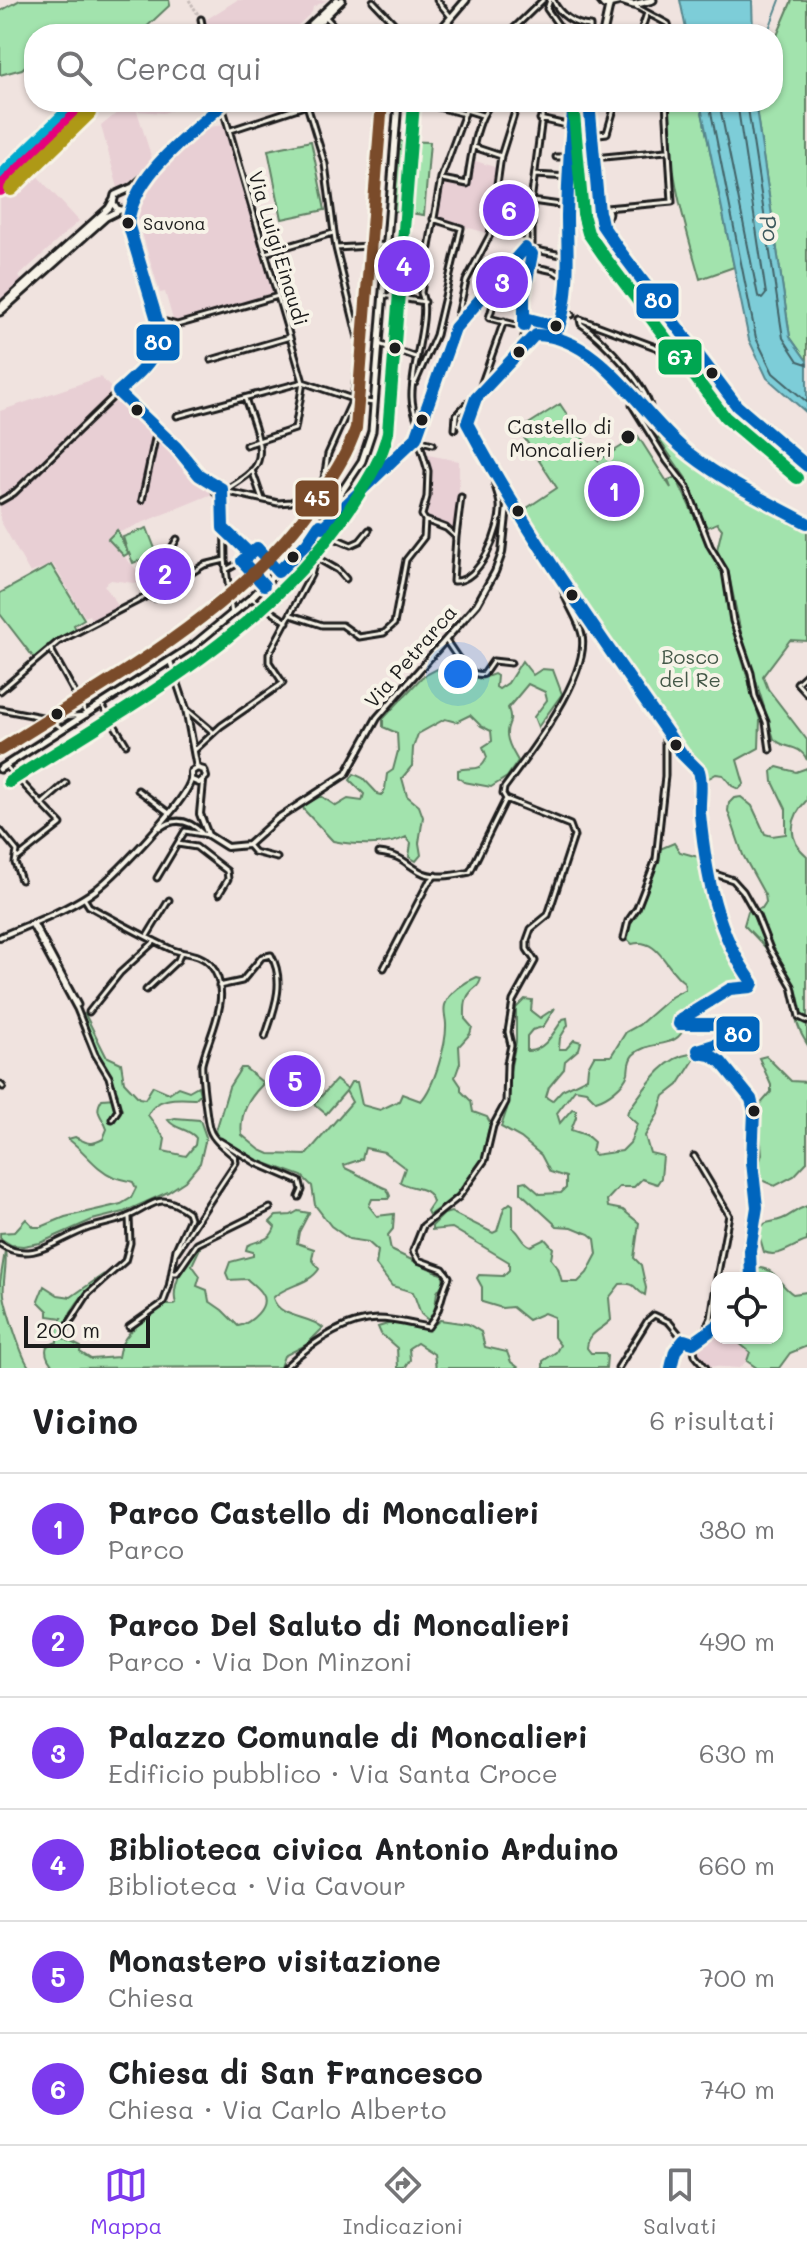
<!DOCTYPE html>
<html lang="it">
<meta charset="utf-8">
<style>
:root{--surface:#fff;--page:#f6f6f6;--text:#202124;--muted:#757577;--line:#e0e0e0;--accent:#7c3aed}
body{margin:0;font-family:Mali,sans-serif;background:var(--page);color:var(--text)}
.controls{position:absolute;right:24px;bottom:24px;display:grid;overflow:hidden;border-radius:16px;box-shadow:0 2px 6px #0004}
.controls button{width:72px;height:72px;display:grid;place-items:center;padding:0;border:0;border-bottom:2px solid var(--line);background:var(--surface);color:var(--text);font:40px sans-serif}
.scale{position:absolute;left:24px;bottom:20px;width:126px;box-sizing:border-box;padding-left:8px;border:4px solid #1c1c1c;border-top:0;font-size:22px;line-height:28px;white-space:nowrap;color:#1c1c1c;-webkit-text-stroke:6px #f7f3e8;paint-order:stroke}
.you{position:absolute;left:458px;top:674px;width:28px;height:28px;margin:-20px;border:6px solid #fff;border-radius:50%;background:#1a73e8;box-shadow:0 0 0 12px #1a73e833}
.badge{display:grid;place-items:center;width:52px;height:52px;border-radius:50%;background:var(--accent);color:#fff;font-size:26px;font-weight:700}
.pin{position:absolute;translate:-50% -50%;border:4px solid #fff;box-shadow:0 2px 8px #0006}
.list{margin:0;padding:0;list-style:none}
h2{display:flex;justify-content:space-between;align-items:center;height:104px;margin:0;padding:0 32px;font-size:34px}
h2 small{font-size:26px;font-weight:400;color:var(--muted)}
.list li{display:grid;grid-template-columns:52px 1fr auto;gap:24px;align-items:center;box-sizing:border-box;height:112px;padding:0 32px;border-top:2px solid var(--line)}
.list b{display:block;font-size:30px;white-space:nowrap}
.list p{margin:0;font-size:26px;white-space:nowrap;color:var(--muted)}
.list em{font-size:26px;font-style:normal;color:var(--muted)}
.icon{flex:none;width:44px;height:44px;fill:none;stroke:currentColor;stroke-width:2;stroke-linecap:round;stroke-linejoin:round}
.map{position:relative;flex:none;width:807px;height:1368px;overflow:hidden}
.search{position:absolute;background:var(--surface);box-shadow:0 2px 6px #0004;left:24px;right:24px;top:24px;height:88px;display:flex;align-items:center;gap:20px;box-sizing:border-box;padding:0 28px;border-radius:32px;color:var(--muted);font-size:30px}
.sheet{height:776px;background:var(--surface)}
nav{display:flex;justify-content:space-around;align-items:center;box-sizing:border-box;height:112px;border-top:2px solid var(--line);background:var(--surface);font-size:22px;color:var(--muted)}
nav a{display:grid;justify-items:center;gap:4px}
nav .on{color:var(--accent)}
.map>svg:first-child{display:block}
</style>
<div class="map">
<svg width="807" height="1368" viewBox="0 0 807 1368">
<rect width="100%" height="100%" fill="#f0e3df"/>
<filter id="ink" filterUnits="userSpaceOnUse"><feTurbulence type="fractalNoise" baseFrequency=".0125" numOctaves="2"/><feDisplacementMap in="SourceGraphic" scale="16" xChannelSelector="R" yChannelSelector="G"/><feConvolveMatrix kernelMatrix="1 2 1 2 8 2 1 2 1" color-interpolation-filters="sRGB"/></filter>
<g filter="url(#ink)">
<path fill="#e8cfd4" d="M237,0H327L313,7L312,12L289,34H206L204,21Z
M130,102H196L163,113L137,111L153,162L128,183L118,188L101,126Z
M226,125L273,293L174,323L165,292L160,293L135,210L138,198L145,184L207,127Z
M472,160L498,168L488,233L435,219L442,180L467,184Z
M30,168L79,221L18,277L24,281L2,301L0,299V197Z
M100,377L176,451L212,494L120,532L117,530L108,539L147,581L141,584L111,580L104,585L119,607L92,621L89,615L85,617L53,564L30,573L0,520V411Z
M428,455L459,461V502L454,530L428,516L430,472L425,456Z
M717,1333V1338H733L750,1352L747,1361L739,1368L707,1366L696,1350L698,1344Z"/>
<path fill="#a2e3ad" stroke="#5f8064" stroke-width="2" d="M20,0H169L170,5L139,34H34V58L22,69L0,75V11Z
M792,0H807V361L790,337L755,102H773V45Z
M669,102H700L734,267L700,279C683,219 667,165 669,102Z
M311,141L325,210L282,219L268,150Z
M400,141L430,142L424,215L394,211Z
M560,404L598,461L638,436L671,488L668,480L676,477L702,533L723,572L732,625L760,720L759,748L737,760L744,784L739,789L732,786L723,775L716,774L709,778C701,765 689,759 679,747C668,733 660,715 650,700C606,638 565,574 521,512L557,488L519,430Z
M652,424L694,463L807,531V641L790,640L763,676L768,689L807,740V760C799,743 785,750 774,739L741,633L729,575L717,550L722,529L717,523L706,528L687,480L653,431Z
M147,528L157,554L133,563L129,553L124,556L108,539L117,530L128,553L123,537Z
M51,565L84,619L74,625L76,630L55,641L34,658L0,614V593Z
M522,661L533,675L542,669L553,670L562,694L538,727L534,717L547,700L545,692L528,684L508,708C514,725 506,722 507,735C508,745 513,752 518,761L507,777L491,787L464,782L458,777V770C471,765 480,775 487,757L483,747L492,741L491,731L481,726L470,715L456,722L445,719L418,734L413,748L412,766L402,778L407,796L419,806L423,817L419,843L421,855L416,861L409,857L411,843L406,837C388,847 353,845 333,841L304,810L303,806L321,796L336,806L348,799L362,801L364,794L350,780L354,774L363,778L378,794L382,795L385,789L387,774L393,770L398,751L397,733L383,727V719L422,677L437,669L450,674L455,668L464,674L481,679L494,674L497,676L496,687L499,689L508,683Z
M777,767L796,772L807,768V800C790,817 786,839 807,856V1044C793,1023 796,1006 789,985C781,961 761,943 744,925L748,911L762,908L766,902L765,895L743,855L728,811L729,803L734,798L741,797L752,806L765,834L772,836L786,834V809L773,782L772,771Z
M674,843L680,852L698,857L706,865L711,914L735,967L746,985C722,989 687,1002 674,1024L682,1032C673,1048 649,1040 633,1055C628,1061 629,1066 628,1073C625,1085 607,1098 596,1101L586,1091L575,1089L557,1113L560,1123L572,1109L576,1110V1117L571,1130L586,1135L594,1142L592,1152L594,1155L622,1151L630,1143L637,1124L627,1115L628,1111C644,1090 663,1057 690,1054L694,1060L678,1085L664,1096L658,1114L645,1136L650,1153L663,1156L661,1178L657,1184L642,1179L634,1187H619L607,1200L608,1207L623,1210L639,1223L634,1258L641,1265L646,1288L645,1295C633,1290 638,1282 620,1284L609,1298L611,1320C602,1330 588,1332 587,1348L591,1353H604L607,1356L606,1368H543V1361L556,1352L560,1345L554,1337V1317L544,1313L528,1320L512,1307L502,1308L482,1302V1287L477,1278L479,1275L503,1276L509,1270V1262L452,1228L432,1230V1226L444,1214L451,1212L493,1233L497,1231L504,1208L510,1203L513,1205V1228C521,1233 522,1244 531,1246L545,1239L553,1248L551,1259L558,1268L562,1282H578L587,1273L597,1254L595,1239L589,1234L572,1227L557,1226L521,1193V1182L525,1181L540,1194L561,1193L566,1188V1177L550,1172L541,1155L521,1138L501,1127L507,1109L510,1090L508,1080L516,1042V1008L525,999L532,1000L531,1011L540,1018L555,1008L543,1027L532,1030L527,1036V1051C544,1052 554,1032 563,1019L567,1018L568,1025L560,1038L559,1049H566L574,1040L581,1042L579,1049L565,1061L564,1069L549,1087L546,1097L552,1101L562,1090L587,1078L588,1067L594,1056H611L626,1032L639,1025L671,997L685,989L684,982C666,970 659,937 632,944L627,939L630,922L654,874L660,849Z
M477,977L481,978C479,988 475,986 470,993C464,1000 465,1011 465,1019L472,1027L470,1034L459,1046L460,1063L455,1077L461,1086V1091L471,1101L473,1112L487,1117L491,1124C485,1134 487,1144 484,1154C475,1182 451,1200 429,1215L427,1211L433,1202C429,1185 412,1190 400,1182L405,1168L384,1152L365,1148L362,1159L344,1165L345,1168C359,1174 372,1183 387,1189L390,1196L388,1199H372L369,1206L377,1216L394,1214L393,1229L388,1235L391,1250L443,1275L444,1282L437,1292L434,1315L428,1320L421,1314L413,1292L392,1286L376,1265L378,1251L368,1242L349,1239L331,1226L315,1205L312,1186L302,1176L257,1160L219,1137L216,1131L229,1087L241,1068H245L262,1082V1085C248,1099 239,1115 242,1135L260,1150L269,1154L306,1155L352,1102L346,1091L326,1114L314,1104L336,1080L347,1089L351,1082H357L362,1105L380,1110L399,1101L402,1094L421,1101C434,1087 447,1043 446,1024C446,1018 443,1012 445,1005C449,992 465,982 477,977Z
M85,1014L106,1056L121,1063L124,1082L139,1098L145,1099L153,1086L169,1093L178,1087L189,1091L198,1086L200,1094L195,1099C178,1098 156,1096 148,1115L165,1139L163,1151L186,1156L195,1145L196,1138C189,1128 175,1130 168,1120L175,1118L200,1120L206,1137L200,1163L185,1181L168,1192L124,1212L92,1220L40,1243L23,1246L11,1245L0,1238V1233L14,1232L26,1219L34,1227H41L65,1217L121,1204L131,1198L136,1188L133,1182C127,1180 120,1179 114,1177C95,1169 84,1150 68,1139L75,1137C87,1143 90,1146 103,1139L107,1129C103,1116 93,1113 102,1099L115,1098L118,1094L84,1026L82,1015Z
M766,1056L791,1081L807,1082V1162L794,1176L775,1186L761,1180C755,1169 759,1166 762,1154C762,1151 758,1114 757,1108L771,1092V1085L759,1058Z
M807,1206V1241C792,1245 779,1259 764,1252L758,1231C766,1219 770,1224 782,1219C791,1216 794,1210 807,1206Z
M298,1211L309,1213L299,1232L297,1243L314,1249L312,1259L319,1269C309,1285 285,1285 273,1298C279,1319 310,1315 323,1328L306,1345L284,1356L280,1367L55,1368C49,1362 44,1354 47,1346L57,1342V1325L62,1318L48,1316V1311L38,1301L44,1286L58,1295L71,1297L104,1274C85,1292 66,1311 61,1337L81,1347L80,1352L91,1359L118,1357C121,1332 145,1320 164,1305H173L176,1303C170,1288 187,1254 198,1245L200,1248L192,1265L200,1276L197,1286L207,1290L209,1301L222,1310L238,1326C250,1324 271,1306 261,1293C258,1288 251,1283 247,1279L229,1280L226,1273L230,1262L253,1256V1252L246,1250L247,1246C257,1239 270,1243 275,1227L270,1222L276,1216L291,1215Z
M5,1251C8,1265 2,1280 4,1295C6,1308 22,1359 30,1368H0V1282Z
M760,1268C776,1269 780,1286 793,1294L807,1292V1346L790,1353L779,1368H757L747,1361L750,1352L733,1338H777V1278H753L754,1272Z
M440,1320L468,1324L481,1332L485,1347L507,1352L511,1362L519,1368H436L434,1354L417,1343L409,1348L410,1360L405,1368H398L397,1348L381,1334L378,1327L391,1323L429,1329Z"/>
<path fill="#7dcdd8" stroke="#56868d" stroke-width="2" d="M680,0H752L753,34H687Z
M700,102H755L790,337L807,361V413L767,378L749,340Z"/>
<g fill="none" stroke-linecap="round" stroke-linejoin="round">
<path stroke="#436367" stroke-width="2" d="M709,102L756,338L773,373L807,402
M719,102L758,296L762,299L766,294L737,102
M747,102L783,338L798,361L807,364"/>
<path stroke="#56868d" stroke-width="2" d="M767,34L780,0"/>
<path stroke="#c6bbb8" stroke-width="3" stroke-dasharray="3 1.5" stroke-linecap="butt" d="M189,0L201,19"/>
<g stroke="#1c1c1c" stroke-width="9">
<path id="minor" d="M437,0L451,17
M550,0L547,9L561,29L558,34
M553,0C559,15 575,25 590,26V34
M373,1L404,34
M633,5L668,24L671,34
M325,16L341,34
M201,19L204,34
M508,34L543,0
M640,34L647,13
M222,102L223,104
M418,102L465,114
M529,102L542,107
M223,109L303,382L295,429L246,445
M466,110L482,115
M540,119L571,126
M231,130L307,105
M591,135L607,133L616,102
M474,147L501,156
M556,157H570
M594,158L666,151
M535,175L569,177
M442,179L467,184C470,162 476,116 493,102
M496,193L525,200L567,206
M532,206V254L536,267L554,271L568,280
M606,208L672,202L666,102
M128,223L130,208
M336,248L386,245
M525,248L544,102
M525,248L567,256
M265,253L333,233
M487,291L496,295L489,318L527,328
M382,295L425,302
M564,313L572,315
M525,318L559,327C571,295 566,267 567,234C567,190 569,145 574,102
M159,320L177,325L278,296
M456,326L525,248
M524,326V296L531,258
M159,327L170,330L177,325
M379,344L415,357
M211,360L290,337
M415,383L436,335L461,228L433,219
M118,392L176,447L199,475L224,491L278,503L291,502L314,491L324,479L328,454L353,399L360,346L336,248L325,164L306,102
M634,398L632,405L667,461L687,487L710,546L725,571L733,621L751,673L755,696L766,722L770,750
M177,416L303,382L358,401L374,403
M651,417C655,392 602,338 581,324L580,319L658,348L680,367L723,391
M420,429C417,419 412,408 412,398C410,371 431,314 421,293L441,178L469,102
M455,429L456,415L479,391L504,321
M418,440L433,444
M252,470L262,499
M212,486L222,504
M224,491L225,560L232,615
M224,491C234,484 254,474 258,461C264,444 250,415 245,398
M509,499L562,580L682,754C687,759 696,764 699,771C704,784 698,801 700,814C708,872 713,938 753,983L751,987L730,989L680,1020L679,1024L683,1026C700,1023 725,1019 738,1034L736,1038L717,1042L698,1050L699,1053L710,1055L721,1062L751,1099L754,1111L752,1162L753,1187L757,1207L750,1251L751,1278
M142,500L157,429
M0,501L14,493L153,358L159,348L160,330L128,223L122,211
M425,520L446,528L456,537L453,581C480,584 502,528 500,505C499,494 493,486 494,474
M323,527L416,438L455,328L466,281L490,235L501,156L518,102
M223,528L249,553
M323,533L351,545L360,541L369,530
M456,537L461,497
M317,558L338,570L346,579
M226,570L242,561
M147 590a8 8 0 1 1 16 0a8 8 0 1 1-16 0Z
M151,583L177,539
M264,585L242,561L257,548L278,572
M162,591L204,565L225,560
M251,598L287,622
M291,615L322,625H342L359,637L384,633L394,624L406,560L424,537L425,520L422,515L427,497L428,471L420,444L416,438
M446,641C456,653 466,678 484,674L493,661L511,663
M807,674L797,683L807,694
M0,691L58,642L149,595
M102,705L126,744
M0,709L47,718L87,715L50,648
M186,709L213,732
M47,718L63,729
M195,750L221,726L283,683L269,662V654L311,575L323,533V527
M6,766L61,824L18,858
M138,790L169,813
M506,799L503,794L504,788C528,756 590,676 582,635C578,616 563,601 562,583
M42,804L66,783
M160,828C175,817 189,820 202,833
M0,830L17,851L15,863L21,880
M178,844L196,847L227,871L228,879L219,894
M248,845L254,852L277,858
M379,853C402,856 402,861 419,871C434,880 455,875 470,872L506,799
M709,872L733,880L743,891L757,916L770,949L792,986L799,1017L807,1021
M157,878L185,831L208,835
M84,898L89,906C116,921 143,936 171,949C184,955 199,952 210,964C235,994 209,1033 202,1064C201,1070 207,1124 210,1130C213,1140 227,1150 235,1157L236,1162L175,1254
M34,923L78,1005
M31,924L77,1009L95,1054L109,1077L118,1110L112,1119
M147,936L169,900
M624,938L628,921L637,908L656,859L665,776V730
M384,968L428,883L436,875
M219,986L242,981L262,957L271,955C286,982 274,1010 265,1037
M146,990L178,960L181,952
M89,1012L120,973L155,941
M0,1084L3,1087
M220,1141L256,1163L300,1182L302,1190L299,1197
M694,1156L729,1215L717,1278
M0,1244C31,1265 56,1240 86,1229C99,1224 114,1223 127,1217C153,1206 159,1190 188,1212L190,1218L176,1249L169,1287L163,1303L129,1327
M172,1273H177L197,1244L270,1208
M65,1330L88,1294L125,1261L130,1243L129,1217
M702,1336L711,1318L717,1280
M693,1343L695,1355L706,1368
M284,1368C309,1345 342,1320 378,1319C394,1319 411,1324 428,1327C443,1308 439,1298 449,1277L443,1269L418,1260L413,1251L423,1226L459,1197L485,1160L493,1126L506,1102L507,1064L511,1045L508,1032L513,1001L535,961L527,949V940L531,929L548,915L574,836L570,825L506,799
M618,1368L648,1320L654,1315L669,1322L684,1340
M671,1368L675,1351L684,1340L693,1343L717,1326"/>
</g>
<g stroke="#1c1c1c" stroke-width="10">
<path id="tertiary" d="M535,329L545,331L598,360L672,439L697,461L807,523
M522,347L526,330L530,327L535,329L534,338L525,335
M170,661L186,709L197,768
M192,780L199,783L206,777L204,770L197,768
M203,782L200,814L208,835L227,847L248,845L277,819L346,774L377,718L477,604L495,572L502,553L508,497L469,429L467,417L491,379L512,363L532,338
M0,937C30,924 63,912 90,894C112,880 181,806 190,783C192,779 191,775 191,772L197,768"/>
</g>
<g stroke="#1c1c1c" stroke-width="11">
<path id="secondary" d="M603,34L610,2
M589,102L599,213
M598 213a5 5 0 1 1 10 0a5 5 0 1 1-10 0Z
M600,215L602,225L617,247L737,406L807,466"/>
</g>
<g stroke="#1c1c1c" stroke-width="11">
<path id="primary" d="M600,0L604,5L621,1L633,5L653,0
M301,34L337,0
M307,34L342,0
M437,34L466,0
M147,176L138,189L130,208L125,211L117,209L113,203L115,195L133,187L230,102
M0,307L109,208L113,201
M0,312L106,217L118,211
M0,769L194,645L251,598L313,535L362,461L372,431L398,102"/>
</g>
<use href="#minor" stroke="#f7f3e8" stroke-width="3"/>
<use href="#tertiary" stroke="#f7f3e8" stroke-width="4"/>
<use href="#secondary" stroke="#f7f3e8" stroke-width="5"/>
<use href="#primary" stroke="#f7f3e8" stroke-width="5"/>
<g stroke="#1c1c1c" stroke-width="5">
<path id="rail" d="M3,176L25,150"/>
</g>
<use href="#rail" stroke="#f7f3e8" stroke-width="2" stroke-dasharray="6" stroke-linecap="butt"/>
<g stroke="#f7f3e8" stroke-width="18">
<path id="bus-1" d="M225,102C189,136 135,172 128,223L160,330C159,359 138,374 118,392L176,447L199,475L222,489L223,528L249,553
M589,102L599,213
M600,215L602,225L617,247L737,406L807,466
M525,318L559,327C571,291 567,253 567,215C568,177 570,140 574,102
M524,326V296L532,254
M536,335C602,336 643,419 691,455C727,483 768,502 807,523
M532,338L476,398L467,423C529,539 607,646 682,754L699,771C703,785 699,799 700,814C706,874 716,934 753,983L751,987L730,989L680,1020L679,1024H719L738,1034L736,1038L698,1050L699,1053L710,1055L721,1062L751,1099L754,1111L752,1162L757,1207L750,1251L751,1278
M264,585L242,561L257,548L278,572L307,543L319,525L323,527L416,438L455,328L525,248
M671,1368L675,1351L684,1340L693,1343L717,1326"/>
</g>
<g stroke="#f7f3e8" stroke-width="18">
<path id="bus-2" d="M573,103L583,214
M584,218L588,233L604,256L725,417L797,478
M9,782C132,704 267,633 350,508C366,483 381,462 388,432L414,103"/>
</g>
<g stroke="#f7f3e8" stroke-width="18">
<path id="bus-3" d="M0,750C115,676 245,609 322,492C336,471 348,452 356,428L382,102"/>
</g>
<use href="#bus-1" stroke="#0065bd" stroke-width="12"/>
<use href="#bus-2" stroke="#00a651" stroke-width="12"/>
<use href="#bus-3" stroke="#7a4b2a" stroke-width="12"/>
<g stroke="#f7f3e8" stroke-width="20">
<path id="rail-1" d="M0,178L78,102"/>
</g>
<g stroke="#f7f3e8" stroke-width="20">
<path id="rail-2" d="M0,189L90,102"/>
</g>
<g stroke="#f7f3e8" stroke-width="20">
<path id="rail-3" d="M11,189L89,113"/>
</g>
<use href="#rail-1" stroke="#00a9ce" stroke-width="14"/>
<use href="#rail-2" stroke="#e5007d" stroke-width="14"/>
<use href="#rail-3" stroke="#ae9916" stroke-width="14"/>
</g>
</g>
<g fill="#1c1c1c" stroke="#f7f3e8" stroke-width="3">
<circle cx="128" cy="223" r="7"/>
<circle cx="556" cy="326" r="7"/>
<circle cx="395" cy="348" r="7"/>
<circle cx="519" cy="352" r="7"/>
<circle cx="712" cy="373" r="7"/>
<circle cx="137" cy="410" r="7"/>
<circle cx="422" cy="420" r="7"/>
<circle cx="628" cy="437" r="8"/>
<circle cx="518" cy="511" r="7"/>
<circle cx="293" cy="557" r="7"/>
<circle cx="572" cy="595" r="7"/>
<circle cx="57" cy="714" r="7"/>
<circle cx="676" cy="745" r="7"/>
<circle cx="754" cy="1111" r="7"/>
</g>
<g text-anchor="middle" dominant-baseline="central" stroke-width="8" stroke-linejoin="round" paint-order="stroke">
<g font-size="18" fill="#1c1c1c" stroke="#f7f3e8" text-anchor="start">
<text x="143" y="223">Savona</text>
</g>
<g font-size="20" fill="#1c1c1c" stroke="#f7f3e8">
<text transform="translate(279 248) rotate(73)">Via Luigi Einaudi</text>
<text transform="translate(410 656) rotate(-49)">Via Petrarca</text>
</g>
<g font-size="20" fill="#1c1c1c" stroke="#f7f3e8" text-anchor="end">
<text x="612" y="426">Castello di<tspan x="612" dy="23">Moncalieri</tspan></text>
</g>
<g font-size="20" fill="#445848" stroke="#f7f3e8">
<text x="690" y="656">Bosco<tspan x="690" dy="23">del Re</tspan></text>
</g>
<g font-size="22" font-style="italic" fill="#3e5a5e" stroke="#f7f3e8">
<text transform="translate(770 228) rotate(80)">Po</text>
</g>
</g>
<g stroke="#f7f3e8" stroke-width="3">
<rect x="635" y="282" width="45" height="38" rx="8" fill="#0065bd"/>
<rect x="135" y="323" width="46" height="39" rx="8" fill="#0065bd"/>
<rect x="657" y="338" width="46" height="38" rx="8" fill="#00a651"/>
<rect x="294" y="479" width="46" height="39" rx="8" fill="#7a4b2a"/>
<rect x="715" y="1015" width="46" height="38" rx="8" fill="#0065bd"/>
</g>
<g font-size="22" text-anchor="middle" font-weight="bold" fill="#fff">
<text x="658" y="308">80</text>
<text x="158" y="350">80</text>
<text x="680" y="365">67</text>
<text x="317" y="506">45</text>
<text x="738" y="1042">80</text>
</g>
</svg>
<div class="controls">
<button><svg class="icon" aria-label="locate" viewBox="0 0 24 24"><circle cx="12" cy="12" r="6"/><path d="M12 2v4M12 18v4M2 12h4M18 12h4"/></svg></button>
</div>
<div class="scale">200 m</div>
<div class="you"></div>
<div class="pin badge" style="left:614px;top:491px">1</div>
<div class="pin badge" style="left:165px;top:574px">2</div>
<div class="pin badge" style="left:502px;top:282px">3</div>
<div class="pin badge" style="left:404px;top:266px">4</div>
<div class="pin badge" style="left:295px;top:1081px">5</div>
<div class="pin badge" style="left:509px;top:210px">6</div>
<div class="search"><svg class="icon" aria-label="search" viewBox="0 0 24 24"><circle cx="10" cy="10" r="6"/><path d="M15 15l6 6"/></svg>Cerca qui</div>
</div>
<section class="sheet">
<h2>Vicino<small>6 risultati</small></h2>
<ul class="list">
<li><span class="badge">1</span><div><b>Parco Castello di Moncalieri</b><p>Parco</p></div><em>380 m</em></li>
<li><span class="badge">2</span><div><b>Parco Del Saluto di Moncalieri</b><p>Parco · Via Don Minzoni</p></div><em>490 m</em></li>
<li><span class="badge">3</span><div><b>Palazzo Comunale di Moncalieri</b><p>Edificio pubblico · Via Santa Croce</p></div><em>630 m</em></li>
<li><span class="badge">4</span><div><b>Biblioteca civica Antonio Arduino</b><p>Biblioteca · Via Cavour</p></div><em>660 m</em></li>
<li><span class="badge">5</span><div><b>Monastero visitazione</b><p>Chiesa</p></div><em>700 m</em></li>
<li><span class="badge">6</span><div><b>Chiesa di San Francesco</b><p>Chiesa · Via Carlo Alberto</p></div><em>740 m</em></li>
</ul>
</section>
<nav>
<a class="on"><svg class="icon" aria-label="map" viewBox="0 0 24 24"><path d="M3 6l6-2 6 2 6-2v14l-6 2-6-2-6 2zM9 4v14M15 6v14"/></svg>Mappa</a>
<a><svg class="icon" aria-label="directions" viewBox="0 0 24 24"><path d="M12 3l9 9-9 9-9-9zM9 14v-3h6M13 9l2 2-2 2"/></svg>Indicazioni</a>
<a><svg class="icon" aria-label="saved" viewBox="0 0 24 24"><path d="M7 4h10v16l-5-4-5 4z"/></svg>Salvati</a>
</nav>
